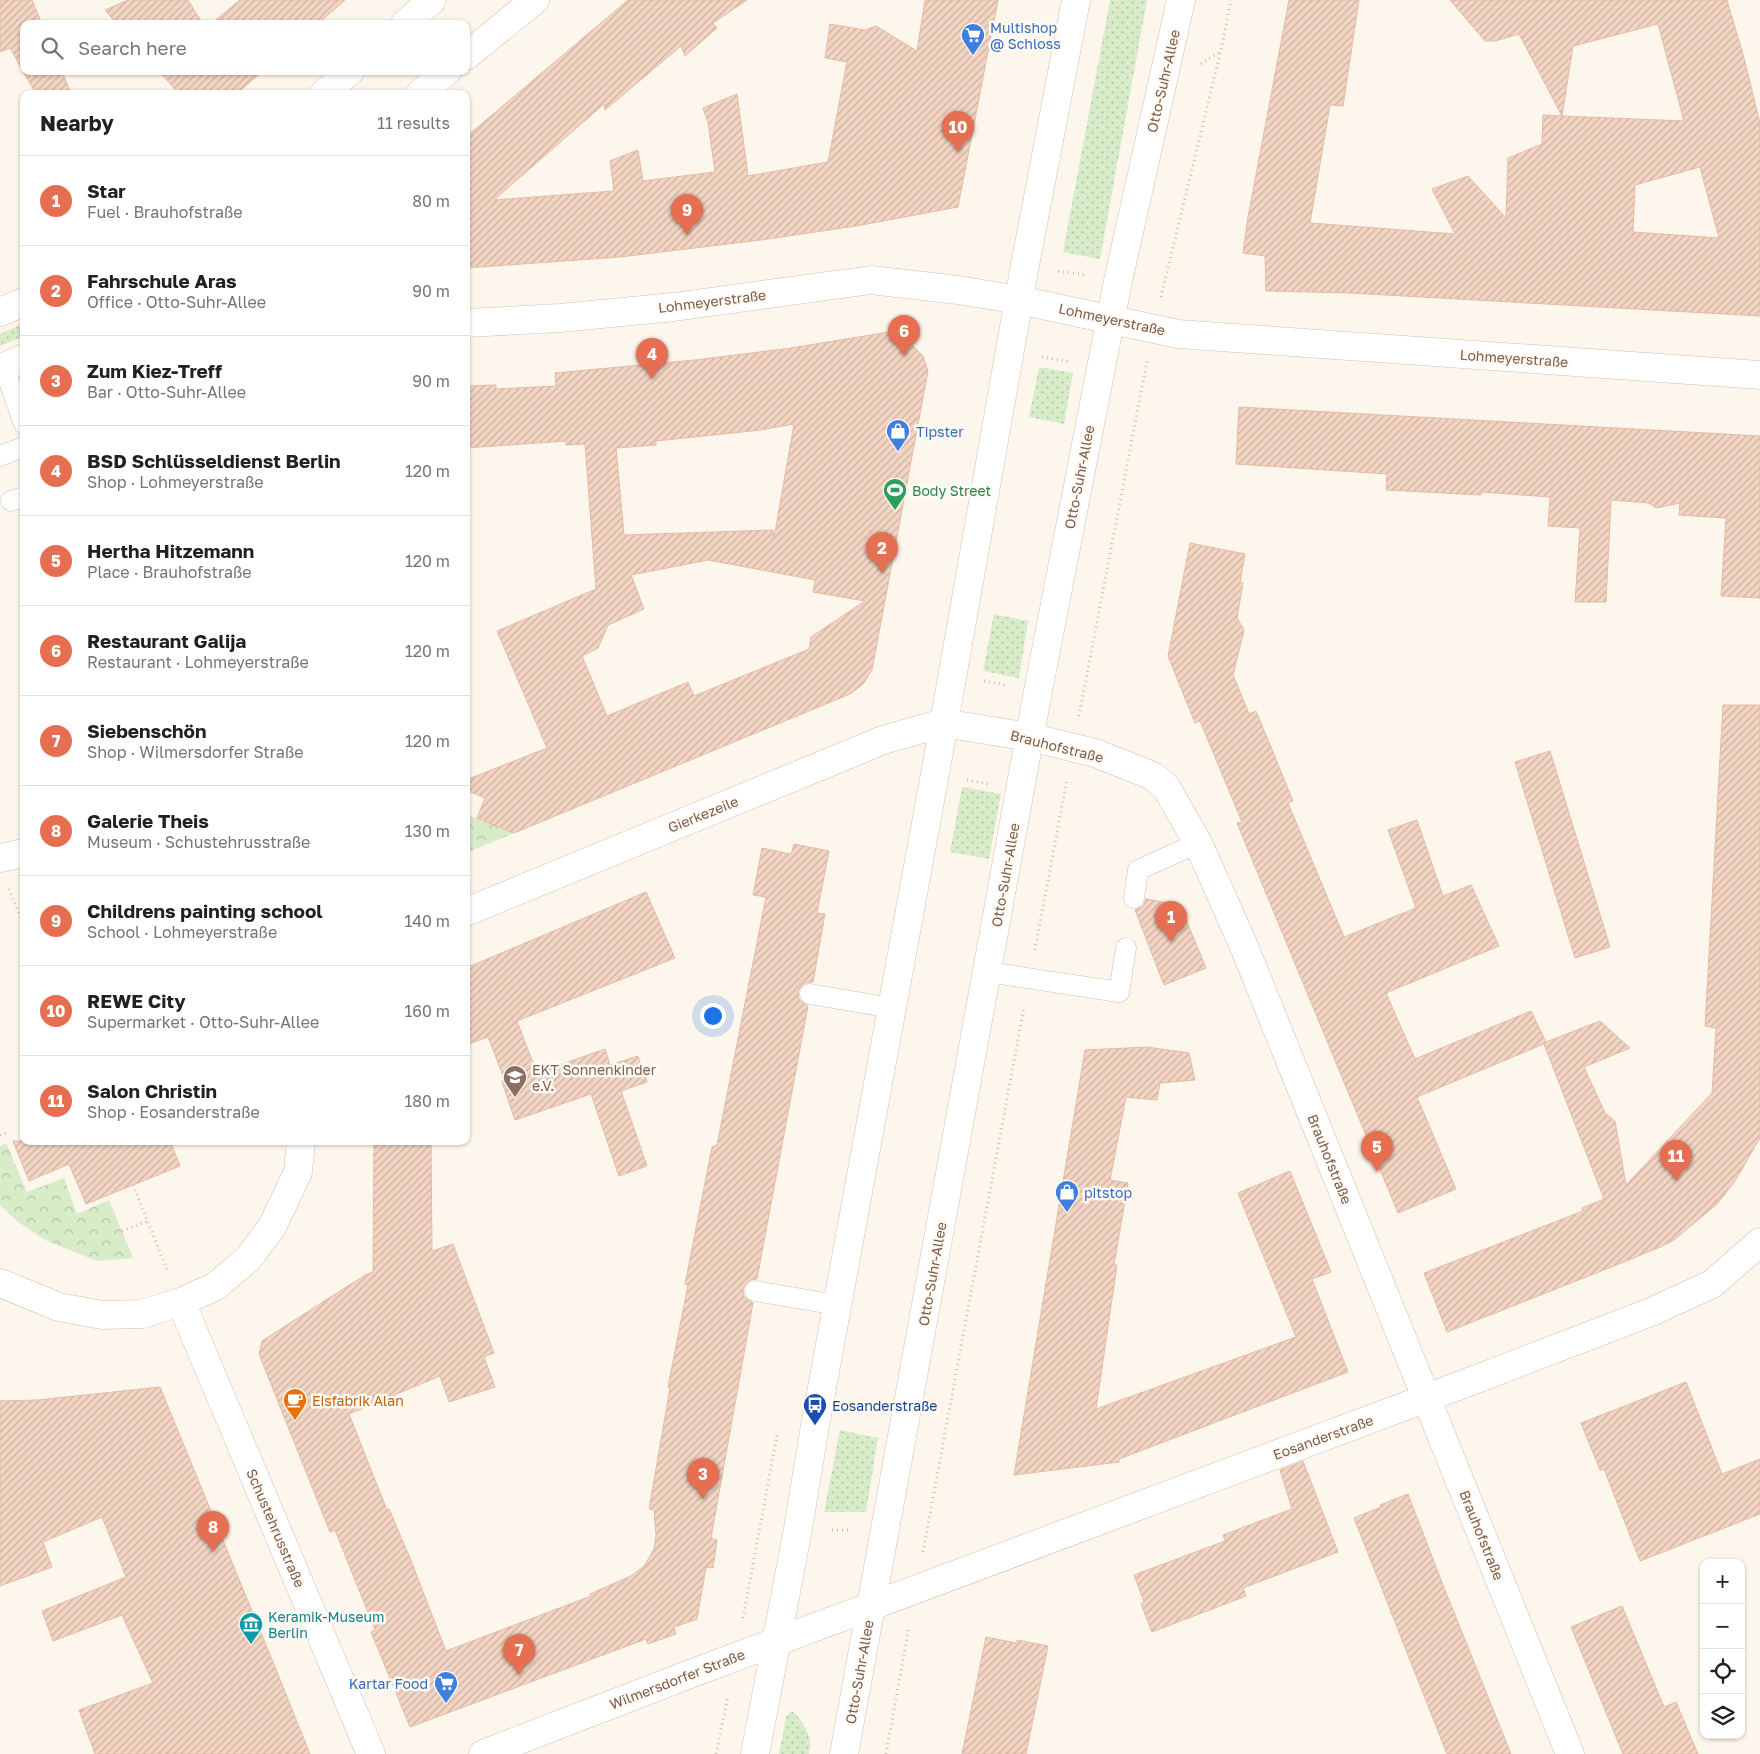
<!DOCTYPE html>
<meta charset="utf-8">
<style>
:root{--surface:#fff;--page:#f6f6f6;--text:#202124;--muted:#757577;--line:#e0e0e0;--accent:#e76f51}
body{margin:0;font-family:"Golos Text",sans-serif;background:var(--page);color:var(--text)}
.controls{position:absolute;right:15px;bottom:15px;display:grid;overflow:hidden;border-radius:10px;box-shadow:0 1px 4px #0004}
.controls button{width:45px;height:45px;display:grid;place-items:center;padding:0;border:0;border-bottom:1px solid var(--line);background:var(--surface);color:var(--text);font:25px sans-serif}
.you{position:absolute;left:712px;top:1015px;width:18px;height:18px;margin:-12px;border:4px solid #fff;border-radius:50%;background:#1a73e8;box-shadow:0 0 0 8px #1a73e833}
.badge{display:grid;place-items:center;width:32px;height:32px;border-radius:50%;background:var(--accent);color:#fff;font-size:16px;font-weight:700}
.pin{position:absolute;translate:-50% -41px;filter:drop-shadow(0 1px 2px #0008)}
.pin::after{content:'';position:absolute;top:26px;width:18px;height:15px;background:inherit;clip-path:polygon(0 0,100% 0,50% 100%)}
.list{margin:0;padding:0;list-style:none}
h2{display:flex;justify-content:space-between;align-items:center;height:65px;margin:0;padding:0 20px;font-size:21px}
h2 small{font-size:16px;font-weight:400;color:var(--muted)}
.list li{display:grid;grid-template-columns:32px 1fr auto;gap:15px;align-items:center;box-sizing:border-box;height:90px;padding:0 20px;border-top:1px solid var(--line)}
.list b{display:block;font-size:19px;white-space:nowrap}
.list p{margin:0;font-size:16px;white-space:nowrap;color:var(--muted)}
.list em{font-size:16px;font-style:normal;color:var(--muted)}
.icon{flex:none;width:28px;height:28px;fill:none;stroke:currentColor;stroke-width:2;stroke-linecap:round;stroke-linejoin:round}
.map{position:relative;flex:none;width:1760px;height:1754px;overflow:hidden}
.search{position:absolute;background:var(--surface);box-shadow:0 1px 4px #0004;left:20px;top:20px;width:450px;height:55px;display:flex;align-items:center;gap:12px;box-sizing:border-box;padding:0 18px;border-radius:10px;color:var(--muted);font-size:19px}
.panel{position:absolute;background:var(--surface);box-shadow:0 1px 4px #0004;left:20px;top:90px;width:450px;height:1055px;border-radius:10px}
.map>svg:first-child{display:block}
</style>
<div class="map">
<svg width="1760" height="1754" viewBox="0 0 1760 1754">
<defs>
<pattern id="grass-dots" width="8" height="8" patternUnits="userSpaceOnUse" patternTransform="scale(1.25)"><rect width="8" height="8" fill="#d8ecc9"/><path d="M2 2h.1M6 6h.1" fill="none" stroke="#b4c2a5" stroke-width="1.8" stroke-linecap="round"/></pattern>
<pattern id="forest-crowns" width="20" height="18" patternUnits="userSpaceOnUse" patternTransform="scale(1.25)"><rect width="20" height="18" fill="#d8ecc9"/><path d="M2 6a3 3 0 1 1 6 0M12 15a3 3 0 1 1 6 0" fill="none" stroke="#b4c2a5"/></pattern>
<pattern id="building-hatch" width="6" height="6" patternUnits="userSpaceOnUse" patternTransform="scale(1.25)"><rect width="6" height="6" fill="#f3d5c3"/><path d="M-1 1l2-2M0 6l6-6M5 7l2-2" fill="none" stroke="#cab0a1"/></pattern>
</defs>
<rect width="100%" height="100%" fill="#fdf6ec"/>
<path fill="url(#grass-dots)" d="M1110,0H1147L1100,259L1063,252Z
M24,323V336L0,346V334Z
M1039,367L1073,373L1064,424L1029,417Z
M994,614L1028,621L1019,678L983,671Z
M962,787L1001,794L989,859L950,852Z
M840,1430L878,1438L866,1512H824Z
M790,1712H793C800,1717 809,1732 810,1741C811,1745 809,1750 809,1754H779L786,1717Z"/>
<path fill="url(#forest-crowns)" d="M466,814L514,833L466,853Z
M6,1143L27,1192L64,1178L77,1214L109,1200L133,1258L97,1261L47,1241L18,1222L0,1205V1146Z"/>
<path fill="url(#building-hatch)" stroke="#e6bba3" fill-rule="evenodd" d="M0,0H32L42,24H24V71H62L71,94H36L10,48L0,52Z
M128,0H188L203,24H117L105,10Z
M240,0H345L318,24H211Z
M628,0H747L713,23L717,28L685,56L681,46L605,110L604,104L494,200L614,191L610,161L638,150L643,181L715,172L708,122L703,108L737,94L748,176L828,162L847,62L825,58L830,24L865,30L876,26L917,51L925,0H998L958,207L856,226L761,240L620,257L466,268V137Z
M1289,0H1359L1343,106L1330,105L1310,223L1455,234L1432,189L1468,176L1506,218L1508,158L1542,144L1543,115L1562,116L1519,34L1495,41H1485L1450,0H1727L1744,58L1760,123V316L1351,293L1266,291L1265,256L1243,253L1248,217ZM1658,24L1684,121L1562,116L1573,46ZM1700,167L1719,238L1633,232L1635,185Z
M159,71H263L236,94H179Z
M889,332L904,337L923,356L928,371L872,670L863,684L850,694L514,833L477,818L485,798L466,790V780L547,748L497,631L596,589L585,444L566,445V441L466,448V386L496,385V389L556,386L555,373L695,360L791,348ZM794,424L774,538L773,530L624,535L616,448L656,445V441L761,430ZM708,560L815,580L813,592L865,601L811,637L809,649L694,696L688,682L607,716L582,656L598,648L608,625L644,609L631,575Z
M1239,407L1760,436V598L1721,596L1726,518L1679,515L1680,503L1656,508L1649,503L1611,500L1606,602H1575L1580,528L1548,526L1550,497L1481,492V495L1386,490L1387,474L1236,464Z
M1190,543L1245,554L1240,582L1243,583L1237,618L1244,630L1233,675L1249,714L1256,711L1268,740L1293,801L1288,803L1344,937L1416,908L1388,830L1417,820L1443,896L1471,885L1499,946L1386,993L1415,1059L1531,1011L1546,1042L1600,1021L1630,1048L1584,1067L1605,1113L1615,1121L1626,1185L1712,1093L1716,1028L1705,1026L1723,705H1760V1138L1735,1181L1717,1204L1674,1240L1660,1247L1619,1264L1447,1332L1424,1273L1583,1211L1582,1208L1604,1199L1544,1044L1417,1097L1456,1189L1398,1213L1237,823L1242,822L1200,721L1195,723L1168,656Z
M1550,751L1610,947L1575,958L1515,762Z
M794,844L829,851L817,913L825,914L813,982L805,983L801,987L798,992L799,999L803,1003L808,1006L757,1279L750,1280L746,1284L743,1289L744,1296L748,1300L753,1303L711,1538L717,1540L713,1568L706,1567L697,1619L674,1627L676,1634L648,1644L646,1639L410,1727L371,1632L375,1630L335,1530L330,1532L259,1354L262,1341L365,1275L373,1272L374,1141H431L432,1251L453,1244L494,1353L484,1357L495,1387L449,1402L440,1376L349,1414L387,1510L389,1509L410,1558L446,1651L591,1596L590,1594L631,1576L644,1566L654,1549L656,1536L654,1510L649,1509L670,1388L668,1387L688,1285L685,1284L712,1147L717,1145L766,897L753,895L762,848L791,854Z
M646,892L675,958L517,1021L537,1073L605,1049L610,1065L638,1056L647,1082L621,1091L647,1166L619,1176L591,1094L515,1120L502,1082L504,1078L488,1037L466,1045V968Z
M1146,899L1180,905L1206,968L1164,985L1135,910L1143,906Z
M1147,1047L1189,1053L1195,1080L1160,1083L1157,1100L1126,1097L1110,1180L1128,1183L1114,1265H1117L1096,1409L1296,1337L1238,1193L1290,1171L1331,1272L1312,1279L1348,1372L1119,1459V1462L1014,1475L1085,1050Z
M13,1141H170L180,1166L86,1204L69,1164L29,1181Z
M1686,1382L1722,1474L1760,1459V1514L1640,1561L1604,1469L1600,1470L1581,1423Z
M160,1387L275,1667L310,1754H95L79,1710L153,1683L122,1615L53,1641L42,1611L126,1577L102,1517L43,1542L52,1567L0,1586V1401L38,1400Z
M1303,1461L1338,1552L1243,1588L1246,1596L1152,1632L1141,1604L1144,1602L1134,1575L1225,1541L1223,1535L1292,1509L1280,1470Z
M1408,1494L1441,1580L1511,1754H1447L1354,1518L1381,1507L1380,1505Z
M1622,1606L1664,1707L1676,1702L1698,1754H1623L1571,1627Z
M986,1637L1016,1643L1017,1640L1048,1646L1026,1754H962Z"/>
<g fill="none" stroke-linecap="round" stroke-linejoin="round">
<g stroke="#d1beb0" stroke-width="21">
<path id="lane" d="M4,367L24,424
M0,456L24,447
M11,501L24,497
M1134,898L1138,870L1198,843
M988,972L1119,992L1126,948
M810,994L892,1008
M755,1291L837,1305"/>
</g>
<g stroke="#d1beb0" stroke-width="29">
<path id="street" d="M466,323L560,318L674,307L871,280L958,290L1019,300L1178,334L1760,375
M0,858L24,853
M466,912L859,750L883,740L943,723L1030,737L1095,753L1153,776L1166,787L1198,843L1245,949L1570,1754
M0,1283L59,1307L102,1315L142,1314L181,1302L216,1286L248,1259L272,1227L298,1172L301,1141
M181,1302L371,1754
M483,1754L698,1671L1427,1398L1651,1312L1712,1284L1760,1242"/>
</g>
<g stroke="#d6c0b0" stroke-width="29">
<path id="secondary" d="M405,24L432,0
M466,56L535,0
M324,94L350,71
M420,94L447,71
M0,312L24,302
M0,369L24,358
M755,1754L798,1529L815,1426L935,774L1025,265L1076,0
M844,1754L1038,691L1118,281L1181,0"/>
</g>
<path stroke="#d9b8a5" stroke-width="3" stroke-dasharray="1 4" stroke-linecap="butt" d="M1201,64L1221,51
M1058,271L1086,275
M1161,297L1221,50L1231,0
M1042,357L1070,362
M984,681L1005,685
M1079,716L1147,361
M967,780L988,784
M9,889L24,925
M1035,950L1067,779
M0,1135L9,1132
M133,1185L168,1272
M122,1231L148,1221
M832,1530H851
M923,1552L1024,1007
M743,1618L777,1435
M716,1754L728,1696
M886,1754L909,1627"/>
<use href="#lane" stroke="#fff" stroke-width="20"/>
<use href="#street" stroke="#fff" stroke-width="28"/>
<use href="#secondary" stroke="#fff" stroke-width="28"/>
</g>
<defs>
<g id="supermarket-pin" transform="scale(1.25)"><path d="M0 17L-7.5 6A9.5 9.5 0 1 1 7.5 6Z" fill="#3f7fe0" stroke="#fffaf3"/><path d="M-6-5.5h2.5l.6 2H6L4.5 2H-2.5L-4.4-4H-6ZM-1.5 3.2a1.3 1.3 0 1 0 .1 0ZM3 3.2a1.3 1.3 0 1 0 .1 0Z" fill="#fff"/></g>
<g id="shop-pin" transform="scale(1.25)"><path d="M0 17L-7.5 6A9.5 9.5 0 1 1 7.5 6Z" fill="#3f7fe0" stroke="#fffaf3"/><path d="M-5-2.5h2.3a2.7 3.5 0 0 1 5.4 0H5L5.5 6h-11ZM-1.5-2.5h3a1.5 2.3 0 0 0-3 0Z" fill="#fff"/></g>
<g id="stadium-pin" transform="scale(1.25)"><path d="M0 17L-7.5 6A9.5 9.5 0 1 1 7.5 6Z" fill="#2e9e5b" stroke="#fffaf3"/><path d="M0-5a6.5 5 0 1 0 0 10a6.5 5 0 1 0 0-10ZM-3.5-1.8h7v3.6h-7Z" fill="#fff"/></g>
<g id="school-pin" transform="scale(1.25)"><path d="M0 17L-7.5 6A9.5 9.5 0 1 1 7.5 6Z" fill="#8d6e63" stroke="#fffaf3"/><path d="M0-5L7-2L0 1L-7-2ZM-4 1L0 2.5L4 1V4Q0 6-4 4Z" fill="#fff"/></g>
<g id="cafe-pin" transform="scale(1.25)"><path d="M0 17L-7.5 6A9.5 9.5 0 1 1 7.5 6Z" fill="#e8710a" stroke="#fffaf3"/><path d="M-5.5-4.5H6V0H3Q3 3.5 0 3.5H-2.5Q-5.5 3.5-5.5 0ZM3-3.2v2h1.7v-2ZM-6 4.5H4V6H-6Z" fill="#fff"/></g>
<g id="bus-pin" transform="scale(1.25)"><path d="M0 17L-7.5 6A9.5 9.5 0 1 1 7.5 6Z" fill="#1a4fb4" stroke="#fffaf3"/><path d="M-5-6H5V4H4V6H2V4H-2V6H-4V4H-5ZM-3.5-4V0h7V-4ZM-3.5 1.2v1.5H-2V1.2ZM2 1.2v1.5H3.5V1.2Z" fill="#fff"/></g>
<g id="museum-pin" transform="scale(1.25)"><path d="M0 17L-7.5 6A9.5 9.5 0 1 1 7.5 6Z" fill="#0f9aa8" stroke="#fffaf3"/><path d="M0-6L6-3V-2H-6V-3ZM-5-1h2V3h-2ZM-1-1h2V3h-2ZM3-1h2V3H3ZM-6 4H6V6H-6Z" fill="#fff"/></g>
</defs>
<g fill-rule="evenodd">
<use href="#supermarket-pin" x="973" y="35"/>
<use href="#shop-pin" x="898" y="431"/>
<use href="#stadium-pin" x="895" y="490"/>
<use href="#school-pin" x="515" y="1077"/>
<use href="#shop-pin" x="1067" y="1192"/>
<use href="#cafe-pin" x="295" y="1400"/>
<use href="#bus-pin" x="815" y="1405"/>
<use href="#museum-pin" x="251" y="1624"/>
<use href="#supermarket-pin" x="446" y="1683"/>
</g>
<g text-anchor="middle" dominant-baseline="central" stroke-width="5" stroke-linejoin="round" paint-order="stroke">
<g font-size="14" fill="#366cbe" stroke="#fffaf3" text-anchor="start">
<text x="990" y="27">Multishop<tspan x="990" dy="16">@ Schloss</tspan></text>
<text x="916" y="431">Tipster</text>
<text x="1084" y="1192">pitstop</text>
<text x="428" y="1683" text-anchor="end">Kartar Food</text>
</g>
<g font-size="14" fill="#7a5c4d" stroke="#fffaf3">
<text transform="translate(1163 81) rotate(-77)">Otto-Suhr-Allee</text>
<text transform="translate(712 301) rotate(-7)">Lohmeyerstraße</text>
<text transform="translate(1112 319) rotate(12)">Lohmeyerstraße</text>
<text transform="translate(1514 358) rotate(4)">Lohmeyerstraße</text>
<text transform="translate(1079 477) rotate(-79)">Otto-Suhr-Allee</text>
<text transform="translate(1057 746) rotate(14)">Brauhofstraße</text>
<text transform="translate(703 814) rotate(-22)">Gierkezeile</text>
<text transform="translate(1005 875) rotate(-80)">Otto-Suhr-Allee</text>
<text transform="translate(1330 1159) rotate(68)">Brauhofstraße</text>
<text transform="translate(932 1274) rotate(-80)">Otto-Suhr-Allee</text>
<text transform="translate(1323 1437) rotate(-20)">Eosanderstraße</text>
<text transform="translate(276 1528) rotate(67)">Schustehrusstraße</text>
<text transform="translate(1482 1535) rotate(68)">Brauhofstraße</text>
<text transform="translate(859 1672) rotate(-80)">Otto-Suhr-Allee</text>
<text transform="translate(677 1679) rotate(-21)">Wilmersdorfer Straße</text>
</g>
<g font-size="14" fill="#27864d" stroke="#fffaf3" text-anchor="start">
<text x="912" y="490">Body Street</text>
</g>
<g font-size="14" fill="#785e54" stroke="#fffaf3" text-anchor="start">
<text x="532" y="1069">EKT Sonnenkinder<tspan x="532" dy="16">e.V.</tspan></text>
</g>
<g font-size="14" fill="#c56008" stroke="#fffaf3" text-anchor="start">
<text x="312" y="1400">Eisfabrik Alan</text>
</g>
<g font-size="14" fill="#164399" stroke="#fffaf3" text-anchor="start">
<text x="832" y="1405">Eosanderstraße</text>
</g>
<g font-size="14" fill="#0d838f" stroke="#fffaf3" text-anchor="start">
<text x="268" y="1616">Keramik-Museum<tspan x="268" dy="16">Berlin</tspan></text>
</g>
</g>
</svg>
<div class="controls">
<button>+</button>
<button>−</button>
<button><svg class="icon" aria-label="locate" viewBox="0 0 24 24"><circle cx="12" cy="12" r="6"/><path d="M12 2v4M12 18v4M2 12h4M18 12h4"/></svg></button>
<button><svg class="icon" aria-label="layers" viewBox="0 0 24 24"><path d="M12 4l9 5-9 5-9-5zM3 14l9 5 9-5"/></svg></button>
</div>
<div class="you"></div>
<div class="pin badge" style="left:1171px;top:942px">1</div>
<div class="pin badge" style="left:882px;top:573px">2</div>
<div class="pin badge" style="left:703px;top:1499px">3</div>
<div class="pin badge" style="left:652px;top:379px">4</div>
<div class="pin badge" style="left:1377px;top:1172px">5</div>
<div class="pin badge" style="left:904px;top:356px">6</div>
<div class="pin badge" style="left:519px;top:1675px">7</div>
<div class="pin badge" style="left:213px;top:1552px">8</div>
<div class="pin badge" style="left:687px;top:235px">9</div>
<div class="pin badge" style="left:958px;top:152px">10</div>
<div class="pin badge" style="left:1676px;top:1181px">11</div>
<div class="search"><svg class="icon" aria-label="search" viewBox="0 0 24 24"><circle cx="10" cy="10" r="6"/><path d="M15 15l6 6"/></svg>Search here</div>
<section class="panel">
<h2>Nearby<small>11 results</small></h2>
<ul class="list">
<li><span class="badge">1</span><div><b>Star</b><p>Fuel · Brauhofstraße</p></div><em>80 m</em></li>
<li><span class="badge">2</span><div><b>Fahrschule Aras</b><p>Office · Otto-Suhr-Allee</p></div><em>90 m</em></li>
<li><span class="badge">3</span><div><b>Zum Kiez-Treff</b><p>Bar · Otto-Suhr-Allee</p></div><em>90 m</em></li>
<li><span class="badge">4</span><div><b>BSD Schlüsseldienst Berlin</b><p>Shop · Lohmeyerstraße</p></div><em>120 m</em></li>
<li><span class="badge">5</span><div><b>Hertha Hitzemann</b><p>Place · Brauhofstraße</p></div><em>120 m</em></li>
<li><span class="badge">6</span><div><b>Restaurant Galija</b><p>Restaurant · Lohmeyerstraße</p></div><em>120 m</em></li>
<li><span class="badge">7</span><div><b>Siebenschön</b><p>Shop · Wilmersdorfer Straße</p></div><em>120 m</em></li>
<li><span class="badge">8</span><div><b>Galerie Theis</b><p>Museum · Schustehrusstraße</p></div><em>130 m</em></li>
<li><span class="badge">9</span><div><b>Childrens painting school</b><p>School · Lohmeyerstraße</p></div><em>140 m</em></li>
<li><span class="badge">10</span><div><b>REWE City</b><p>Supermarket · Otto-Suhr-Allee</p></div><em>160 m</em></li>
<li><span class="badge">11</span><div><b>Salon Christin</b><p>Shop · Eosanderstraße</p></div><em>180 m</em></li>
</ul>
</section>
</div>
